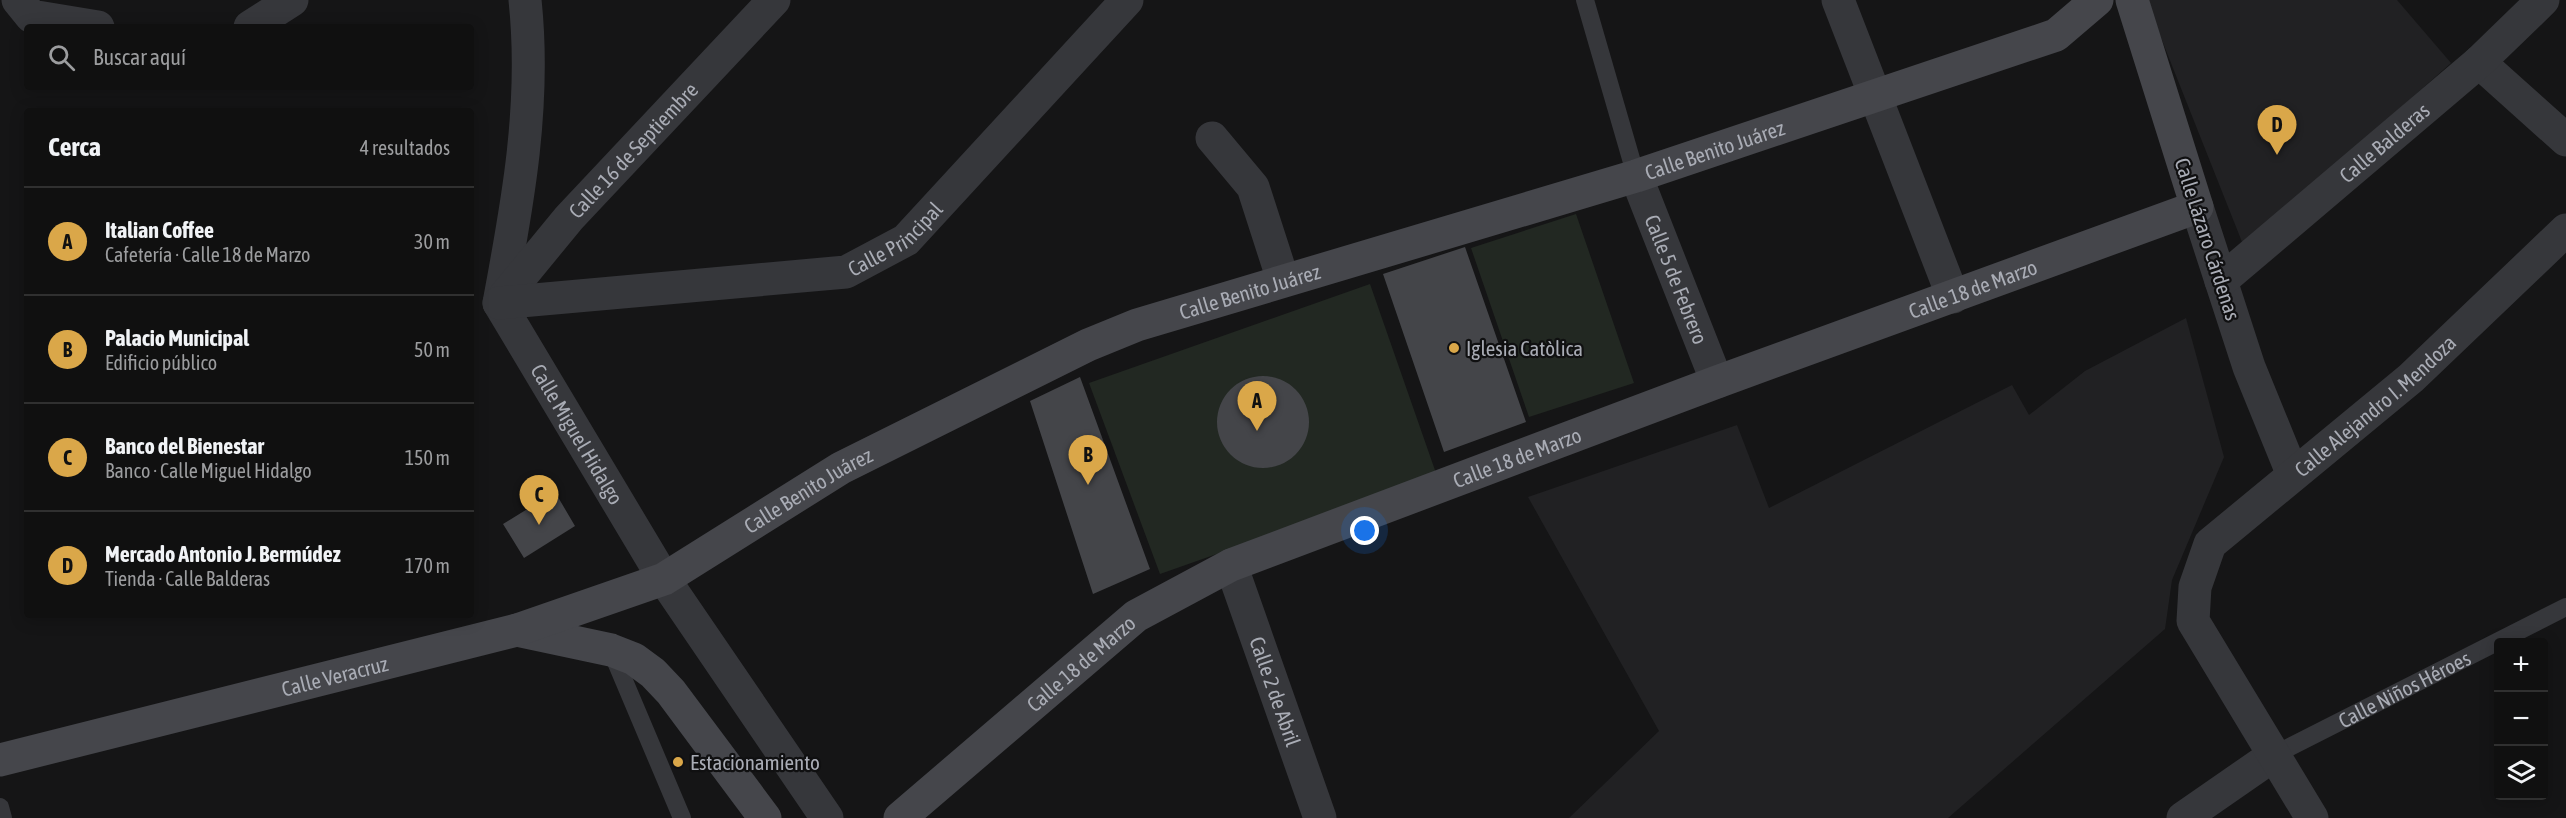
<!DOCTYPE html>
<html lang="es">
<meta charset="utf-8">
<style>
:root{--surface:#101010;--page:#191919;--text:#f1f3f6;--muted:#9c9d9f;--line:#303030;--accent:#daa749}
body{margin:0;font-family:"Asap Condensed",sans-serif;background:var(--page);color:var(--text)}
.controls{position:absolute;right:18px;bottom:18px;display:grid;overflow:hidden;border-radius:6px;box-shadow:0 3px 15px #0003}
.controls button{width:54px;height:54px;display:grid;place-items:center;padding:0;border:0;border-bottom:2px solid var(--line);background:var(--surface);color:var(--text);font:30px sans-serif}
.you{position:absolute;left:1365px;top:531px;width:21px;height:21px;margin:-15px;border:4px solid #fff;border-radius:50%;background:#1a73e8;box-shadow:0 0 0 9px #1a73e833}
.badge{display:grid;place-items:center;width:39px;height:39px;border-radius:50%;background:var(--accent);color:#111;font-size:20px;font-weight:700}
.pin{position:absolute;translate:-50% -50px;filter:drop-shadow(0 2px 3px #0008)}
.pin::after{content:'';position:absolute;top:32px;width:21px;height:18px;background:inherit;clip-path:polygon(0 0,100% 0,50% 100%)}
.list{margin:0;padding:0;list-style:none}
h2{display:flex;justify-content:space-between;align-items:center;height:78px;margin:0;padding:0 24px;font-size:26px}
h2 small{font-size:20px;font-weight:400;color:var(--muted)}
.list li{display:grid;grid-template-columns:39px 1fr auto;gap:18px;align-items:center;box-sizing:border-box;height:108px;padding:0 24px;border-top:2px solid var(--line)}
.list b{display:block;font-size:22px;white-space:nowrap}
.list p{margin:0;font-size:20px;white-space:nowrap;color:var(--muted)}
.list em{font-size:20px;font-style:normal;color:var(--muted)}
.icon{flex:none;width:33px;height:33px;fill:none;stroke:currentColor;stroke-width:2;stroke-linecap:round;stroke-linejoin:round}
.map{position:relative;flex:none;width:2566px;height:818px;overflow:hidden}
.search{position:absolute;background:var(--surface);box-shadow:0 3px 15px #0003;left:24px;top:24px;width:450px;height:66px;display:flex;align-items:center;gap:15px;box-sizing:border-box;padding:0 21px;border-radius:6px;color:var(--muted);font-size:22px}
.panel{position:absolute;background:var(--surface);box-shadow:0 3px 15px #0003;left:24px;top:108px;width:450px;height:510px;border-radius:6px}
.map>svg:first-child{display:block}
</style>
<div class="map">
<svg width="2566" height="818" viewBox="0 0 2566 818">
<rect width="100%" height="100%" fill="#151516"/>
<path fill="#212123" d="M2146,0H2397L2451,63L2244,247Z
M2186,318L2224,457L2172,580L2165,629L1948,818H1569L1659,731L1528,497L1737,425L1769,508L2012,385L2029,415L2085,371Z"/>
<path fill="#222822" d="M1576,214L1634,383L1529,417L1471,248Z
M1370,284L1437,476L1160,574L1089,383Z"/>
<path fill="#444549" d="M1465,247L1526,422L1444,452L1383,274Z
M1217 422a46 46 0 1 1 92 0a46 46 0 1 1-92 0Z
M1080,377L1150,569L1093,594L1030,401Z
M555,492L575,526L524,558L503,524Z"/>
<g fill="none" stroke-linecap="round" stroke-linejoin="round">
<g stroke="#36373b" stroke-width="18">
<path d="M1585,0L1636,176"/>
<path d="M611,650L682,818"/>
<path id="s1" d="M2274,755L2566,607"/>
<path d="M0,807L3,818"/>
</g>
<g stroke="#36373b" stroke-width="33">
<path d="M18,0L31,16L98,27"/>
<path id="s2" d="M525,0C536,103 518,202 499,303L664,579L827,818"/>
<path d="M1838,0L1953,297"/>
<path d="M250,27L292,0"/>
<path d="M2479,62L2566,140"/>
<path d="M1212,138L1253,187L1283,280"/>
<path id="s3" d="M1636,176L1717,382"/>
<path d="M2197,207L2249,367L2293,475"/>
<path id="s4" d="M2221,281L2479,62L2543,0"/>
<path id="s5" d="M500,302L569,218L774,0"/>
<path id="s6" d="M499,303L846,272L906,240L1127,0"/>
<path id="s7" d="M1231,565L1320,818"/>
<path d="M2183,818L2274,755"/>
<path id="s8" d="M2312,818L2193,621L2195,587L2210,544L2411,378L2566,230"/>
</g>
<g stroke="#45464b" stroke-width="33">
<path d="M517,630L611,650L634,659L653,673L671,692L765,818"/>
<path id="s9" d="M0,760L517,630L664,579L841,468L1088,345L1137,325L1636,176L2056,35L2097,0"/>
<path id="s10" d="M900,818L1136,616L1231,565L1717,382L2197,207L2132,0"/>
</g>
</g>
<g fill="#daa749" stroke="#101011" stroke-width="2">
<circle cx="1454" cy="348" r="6"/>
<circle cx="678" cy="762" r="6"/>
</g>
<g text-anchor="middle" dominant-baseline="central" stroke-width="4.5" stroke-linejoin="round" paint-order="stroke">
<g font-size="21" fill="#a9acb5" stroke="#101011">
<text stroke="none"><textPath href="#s4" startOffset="214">Calle Balderas</textPath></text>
<text stroke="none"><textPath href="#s5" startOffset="202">Calle 16 de Septiembre</textPath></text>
<text stroke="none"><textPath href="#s9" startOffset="1830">Calle Benito Juárez</textPath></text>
<text stroke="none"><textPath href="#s6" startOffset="408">Calle Principal</textPath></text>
<text transform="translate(2208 239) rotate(72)">Calle Lázaro Cárdenas</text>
<text stroke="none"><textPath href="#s3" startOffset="111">Calle 5 de Febrero</textPath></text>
<text stroke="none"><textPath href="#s9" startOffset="1344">Calle Benito Juárez</textPath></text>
<text stroke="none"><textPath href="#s10" startOffset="1210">Calle 18 de Marzo</textPath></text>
<text stroke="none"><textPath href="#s8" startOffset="525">Calle Alejandro I. Mendoza</textPath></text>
<text stroke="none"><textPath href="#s2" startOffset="458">Calle Miguel Hidalgo</textPath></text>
<text stroke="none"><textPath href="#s10" startOffset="724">Calle 18 de Marzo</textPath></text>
<text stroke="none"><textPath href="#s9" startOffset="858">Calle Benito Juárez</textPath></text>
<text stroke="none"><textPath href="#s10" startOffset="238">Calle 18 de Marzo</textPath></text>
<text stroke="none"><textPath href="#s9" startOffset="345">Calle Veracruz</textPath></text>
<text stroke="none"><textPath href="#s1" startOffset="146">Calle Niños Héroes</textPath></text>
<text stroke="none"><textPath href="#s7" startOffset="134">Calle 2 de Abril</textPath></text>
</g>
<g font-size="21" fill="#a9acb5" stroke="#101011" text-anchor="start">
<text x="1466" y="348">Iglesia Catòlica</text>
<text x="690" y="762">Estacionamiento</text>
</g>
</g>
</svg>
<div class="controls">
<button>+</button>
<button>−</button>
<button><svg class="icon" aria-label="layers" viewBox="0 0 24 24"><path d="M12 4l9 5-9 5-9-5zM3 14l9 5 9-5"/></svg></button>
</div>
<div class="you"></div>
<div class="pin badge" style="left:1257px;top:431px">A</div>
<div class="pin badge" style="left:1088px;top:485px">B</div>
<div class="pin badge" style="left:539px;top:525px">C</div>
<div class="pin badge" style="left:2277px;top:155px">D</div>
<div class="search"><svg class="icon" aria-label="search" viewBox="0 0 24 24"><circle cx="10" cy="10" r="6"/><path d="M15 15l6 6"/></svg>Buscar aquí</div>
<section class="panel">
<h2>Cerca<small>4 resultados</small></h2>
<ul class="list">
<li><span class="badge">A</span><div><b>Italian Coffee</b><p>Cafetería · Calle 18 de Marzo</p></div><em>30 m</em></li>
<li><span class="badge">B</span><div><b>Palacio Municipal</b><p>Edificio público</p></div><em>50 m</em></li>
<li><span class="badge">C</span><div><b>Banco del Bienestar</b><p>Banco · Calle Miguel Hidalgo</p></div><em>150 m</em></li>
<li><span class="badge">D</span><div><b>Mercado Antonio J. Bermúdez</b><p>Tienda · Calle Balderas</p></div><em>170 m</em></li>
</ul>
</section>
</div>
